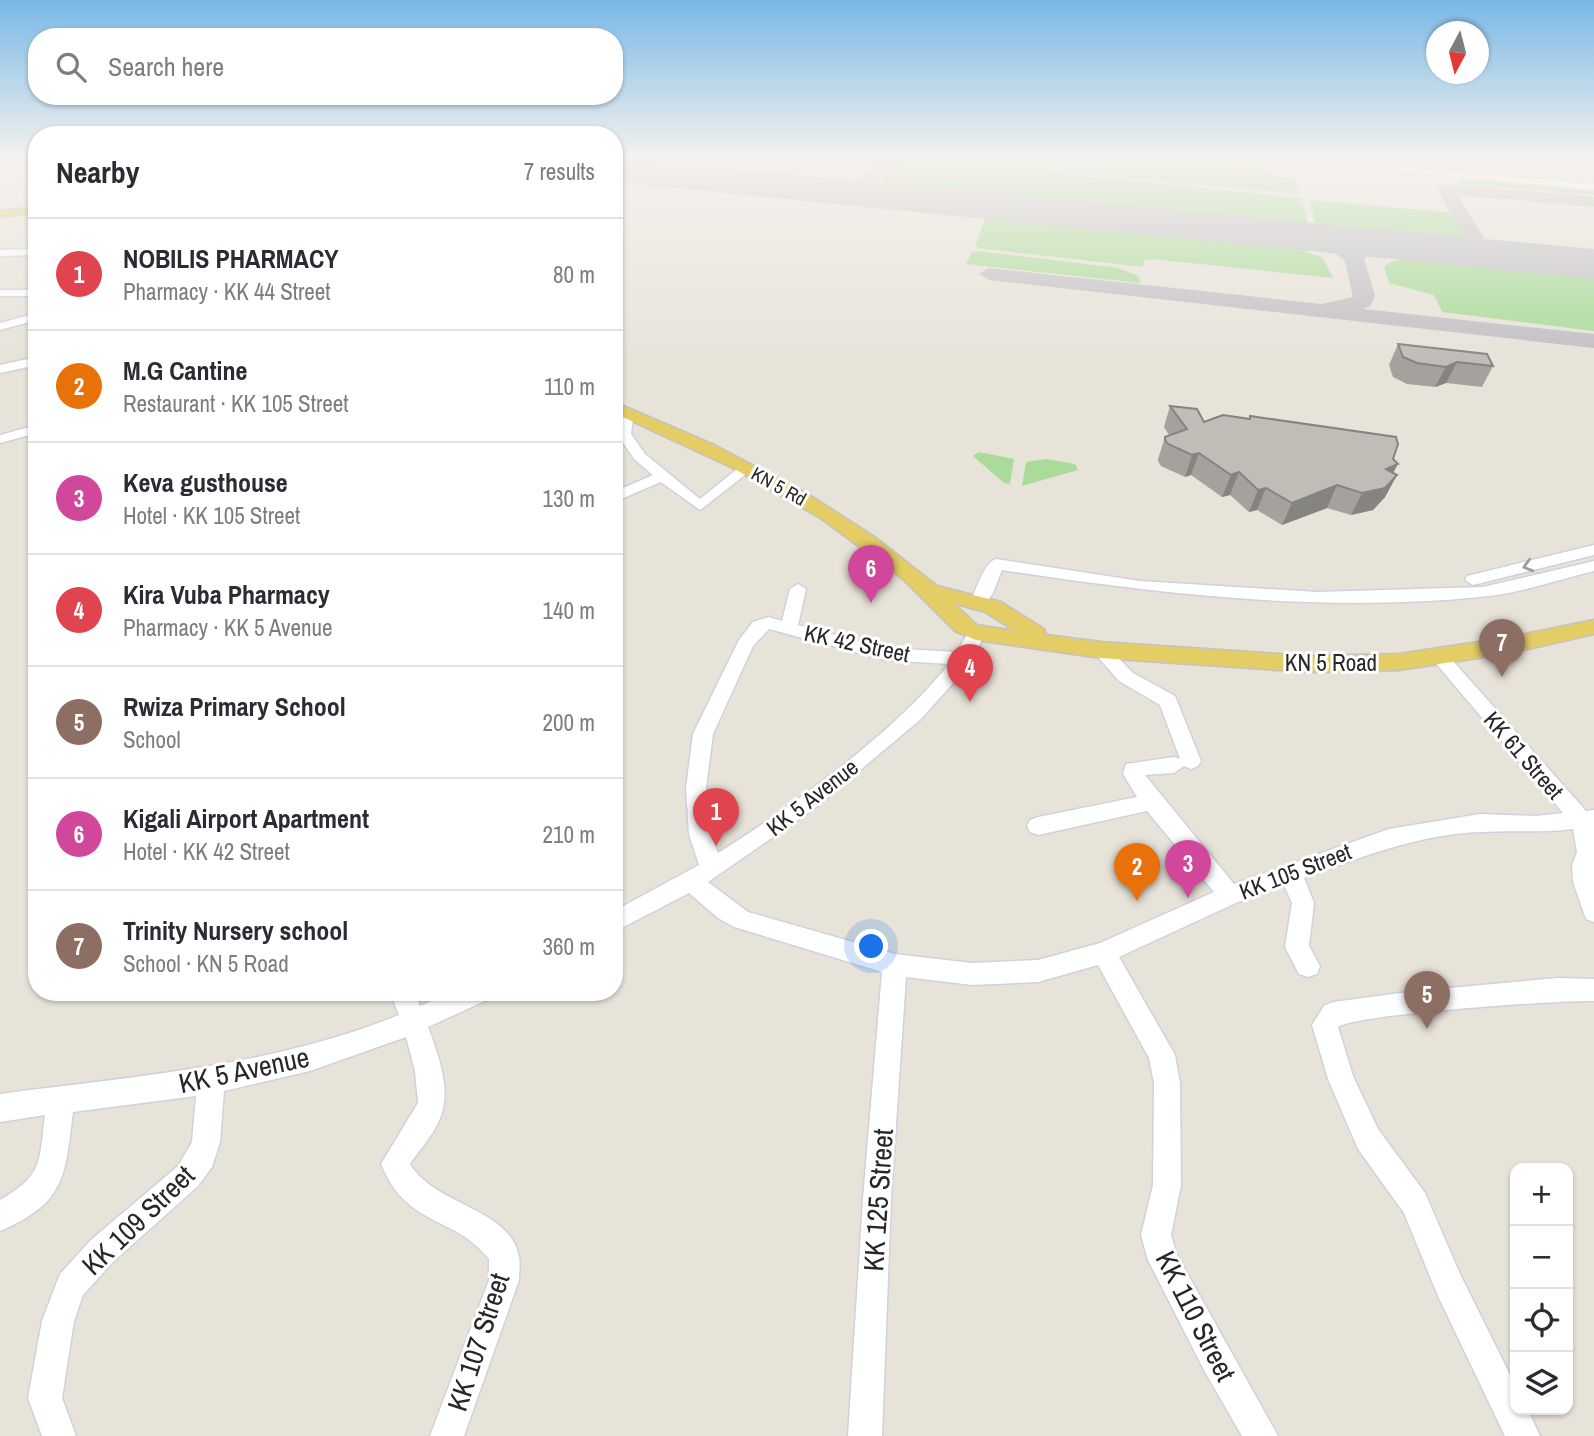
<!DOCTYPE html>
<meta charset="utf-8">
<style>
:root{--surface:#fff;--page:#f7f7f7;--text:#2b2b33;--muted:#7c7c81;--line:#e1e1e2;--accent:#2563eb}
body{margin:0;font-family:"Archivo Narrow",sans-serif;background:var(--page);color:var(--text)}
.controls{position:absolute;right:21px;bottom:21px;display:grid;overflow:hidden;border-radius:14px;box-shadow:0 2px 5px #0004}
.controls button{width:63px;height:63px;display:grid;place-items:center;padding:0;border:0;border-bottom:2px solid var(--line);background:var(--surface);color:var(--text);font:35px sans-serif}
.compass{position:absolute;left:1426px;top:21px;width:63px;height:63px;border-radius:50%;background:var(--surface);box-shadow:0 2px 5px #0004;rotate:187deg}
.you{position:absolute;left:872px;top:947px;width:24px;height:24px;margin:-18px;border:5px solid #fff;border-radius:50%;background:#1a73e8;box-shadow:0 0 0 10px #1a73e833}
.badge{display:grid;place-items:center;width:46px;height:46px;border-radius:50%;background:var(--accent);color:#fff;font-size:23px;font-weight:700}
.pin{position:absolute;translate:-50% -58px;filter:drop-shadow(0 2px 4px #0008)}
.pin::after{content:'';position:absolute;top:37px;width:24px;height:21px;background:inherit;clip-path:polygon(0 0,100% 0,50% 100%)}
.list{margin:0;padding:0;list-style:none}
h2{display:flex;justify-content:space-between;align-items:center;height:91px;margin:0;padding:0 28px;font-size:30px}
h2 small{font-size:23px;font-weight:400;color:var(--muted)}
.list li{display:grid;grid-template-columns:46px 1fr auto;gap:21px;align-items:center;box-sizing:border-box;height:112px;padding:0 28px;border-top:2px solid var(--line)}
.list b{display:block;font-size:26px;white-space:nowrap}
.list p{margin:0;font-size:23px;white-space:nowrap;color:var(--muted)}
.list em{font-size:23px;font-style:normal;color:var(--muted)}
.icon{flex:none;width:38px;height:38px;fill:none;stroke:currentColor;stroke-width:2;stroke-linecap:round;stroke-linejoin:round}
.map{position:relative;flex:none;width:1594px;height:1436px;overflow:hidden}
.search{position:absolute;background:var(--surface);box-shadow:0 2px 5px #0004;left:28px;top:28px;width:595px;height:77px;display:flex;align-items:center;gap:18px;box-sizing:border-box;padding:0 24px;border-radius:28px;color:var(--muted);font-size:26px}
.panel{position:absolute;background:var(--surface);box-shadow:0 2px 5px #0004;left:28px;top:126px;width:595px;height:875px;border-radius:28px}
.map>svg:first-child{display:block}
</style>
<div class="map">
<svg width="1594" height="1436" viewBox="0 0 1594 1436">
<rect width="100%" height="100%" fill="#e8e3d9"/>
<path fill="#abdb9a" d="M951,157H1005L1064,174L1298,198L1302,199L1309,227L900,190L882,185C886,157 930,160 951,157Z
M1017,157H1223L1234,164L1263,167L1270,174L1296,180L1298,194L1077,173Z
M1458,178L1594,189V195L1462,184Z
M1309,200L1455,213L1471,243L1317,228Z
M987,215L1291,246L1323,258L1333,278L1152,259L1144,260L1143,267L978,248L975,246Z
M978,251L1119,268L1138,276L1141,283L966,264L972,252Z
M1415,258L1594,275V331L1442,312L1434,295L1389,283L1384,267L1392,261Z
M979,452L1014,459L1010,484L1004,483L973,456Z
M1046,459L1075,464L1078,470L1022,486L1026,462Z"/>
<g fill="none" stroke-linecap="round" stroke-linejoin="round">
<path fill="#c2c0c4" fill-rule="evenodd" d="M867,157H937L929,162L894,166L871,188L820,194L811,189L820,184L860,179L873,166Z
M1446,184L1594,197V207L1458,195L1493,253L1483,259L1473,253L1437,189Z
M1295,229L1340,239L1353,248L1364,243L1416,242L1419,246L1416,250L1369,254L1364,259L1375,296L1370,306L1363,309L1594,334V348L989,280L979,274L989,268L1322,304L1353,297L1345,261L1327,247L1288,239L1286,235Z"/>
<path fill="#c2c0c4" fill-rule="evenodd" d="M614,158L1594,249V279L614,182Z"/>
<g stroke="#cfd1df" stroke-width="3">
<path id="minor" d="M1306,157L1374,163L1437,161L1438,157H1446L1444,164L1413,168L1594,184V190L1333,165Z
M37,249V255L0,256V250Z
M0,290H37V296H0Z
M37,313V320L0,330V323Z
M37,357V365L0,373V365Z
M627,409L634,413L631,434L645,454L700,499L742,465L747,464L754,468L700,510L661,482L614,502V492L653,475L635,460L617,434L620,413Z
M37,425V433L0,443V435Z
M1594,545V555L1473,585L1465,580L1467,576Z
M996,559L1140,581L1318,592L1483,587L1594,561V571C1557,580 1518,594 1480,597C1321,613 1159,594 1002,570L993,593L983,608H971L969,604C976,592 983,563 996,559Z
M798,584L806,589L798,625L885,648L957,652L970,629L976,627L985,633L971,663L921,719L815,808L708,882L748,912L895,954L972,963L1038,960L1100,943L1214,892L1147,811L1038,835L1030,832L1027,826L1030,820L1038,817L1137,797L1123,774L1126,764L1174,757L1180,759L1160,705L1119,681L1092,650L1101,644L1107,646L1133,673L1175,696L1201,761L1198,766L1191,769L1184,766L1174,773L1145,775L1234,884L1389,829L1480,814L1536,816L1563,813L1433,660L1430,656L1439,650L1445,652L1586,811L1594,810V922L1586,919L1573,882L1572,866L1577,852L1573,829C1542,833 1512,830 1481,832C1420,834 1361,857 1304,878L1314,903L1309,946L1320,966L1317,974L1308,977L1299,974L1285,947L1292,903L1284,885L1238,902L1119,957L1175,1055L1180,1083L1181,1185L1171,1235L1177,1255L1278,1436H1242L1204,1370L1148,1260L1141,1235L1153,1185L1154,1083L1149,1058L1098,965L1038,982L972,985L906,977L891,1199L882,1436H848L863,1199L882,972L734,927L718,918L689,893L614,932V911L699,865L689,834L686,788L693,734L739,640L753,622L769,617L782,621L790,589ZM769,629L885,660L949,664C893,734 794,805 718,853L711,834L706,788L713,734L753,646Z
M1558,978L1594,979V1001C1562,1000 1356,1014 1338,1027L1353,1076L1378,1129L1425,1193L1460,1274L1515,1385V1410H1528L1540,1436H1505L1438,1296L1404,1213L1358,1149L1328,1079L1312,1025L1324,1006L1333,1002L1416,991Z
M390,992H415L420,1006L451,992H490L487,1000L428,1027C439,1057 453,1093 438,1123C431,1138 419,1150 410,1164C433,1204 507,1208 518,1253C521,1261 519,1271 519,1280L464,1436H430L489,1280V1259C453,1214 408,1229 381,1164L418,1103L415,1071L406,1037L310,1071L224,1091L220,1142L212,1167L198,1186L113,1262L83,1295L74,1321L62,1398L76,1436H42L28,1398L42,1321L60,1274L91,1240L178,1166L192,1142L196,1096L73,1112C65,1176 66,1203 0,1231V1200C44,1175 39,1161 45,1115L0,1122V1094C134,1076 271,1067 399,1015Z"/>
</g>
<g stroke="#c3c3c3" stroke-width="3">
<path id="major" d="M1548,157L1594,160V166L1553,160Z
M37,207V213L0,217V211Z
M614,402L714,445L806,493L873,536L937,586L1001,602L1044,629L1046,635L1101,642L1308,656L1399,654L1511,637L1594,620V634L1511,653L1399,670L1308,672L1101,658L976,640L955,631L904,580L822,519L733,468L614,413ZM953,603L985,612L1015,631L977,625Z"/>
</g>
<use href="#minor" fill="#fff" fill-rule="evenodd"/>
<use href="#major" fill="#e3cd64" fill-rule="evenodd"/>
</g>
<path fill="#a5a29d" d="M1398,344L1493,366L1482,387L1446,383L1435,387L1407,384L1393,377L1389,365Z
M1170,406L1204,422L1249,419L1250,416L1393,459V473L1397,475L1385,497L1373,510L1351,515L1327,508L1282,525L1257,510L1249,512L1230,495L1222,497L1191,475L1185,477L1161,466L1158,461V459L1165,437L1169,435L1164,427Z"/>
<path fill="#86847f" d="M1457,362L1446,383L1435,387L1446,367Z
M1199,453L1191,475L1185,477L1192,455Z
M1398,464L1386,486L1397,475L1385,497L1373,510L1351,515L1362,493L1386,469Z
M1239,472L1230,495L1222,497L1231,475Z
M1337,485L1327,508L1282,525L1292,503Z
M1266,488L1257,510L1249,512L1258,490Z"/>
<path fill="#c0bcb6" stroke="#86847f" stroke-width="2" d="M1398,344L1487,354L1493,366L1457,362L1446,367L1417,363L1403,357Z
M1170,406L1197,409L1204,422L1223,415L1250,419V416L1396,437L1398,444L1393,459L1398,464L1386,469L1397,475L1385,488L1362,493L1337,485L1292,503L1266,488L1258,490L1239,472L1231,475L1199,453L1192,455L1168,444L1165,440V437L1187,429Z"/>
<defs><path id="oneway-chevron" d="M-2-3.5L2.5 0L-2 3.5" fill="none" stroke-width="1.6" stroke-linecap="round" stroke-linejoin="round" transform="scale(1.75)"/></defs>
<use stroke="#9e9e9e" href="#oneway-chevron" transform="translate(1528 566) rotate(164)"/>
<linearGradient id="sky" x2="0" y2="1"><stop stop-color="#79b8e6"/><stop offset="0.44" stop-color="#f5f2ee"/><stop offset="1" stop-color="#f5f2ee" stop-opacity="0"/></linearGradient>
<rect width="1594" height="358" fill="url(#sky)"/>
<g text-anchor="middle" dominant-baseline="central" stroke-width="6" stroke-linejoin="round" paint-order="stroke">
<g font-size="19" fill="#272727" stroke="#fff">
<text transform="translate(779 486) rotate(29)">KN 5 Rd</text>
</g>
<g font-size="23" fill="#272727" stroke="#fff">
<text transform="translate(857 643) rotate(12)">KK 42 Street</text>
<text x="1331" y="662">KN 5 Road</text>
<text transform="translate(1524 755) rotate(49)">KK 61 Street</text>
<text transform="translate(812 797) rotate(-38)">KK 5 Avenue</text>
<text transform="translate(1295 871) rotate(-21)">KK 105 Street</text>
</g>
<g font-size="28" fill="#272727" stroke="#fff">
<text transform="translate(244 1070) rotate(-12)">KK 5 Avenue</text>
<text transform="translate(878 1200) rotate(-86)">KK 125 Street</text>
<text transform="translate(138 1220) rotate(-44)">KK 109 Street</text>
<text transform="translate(1196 1316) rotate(63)">KK 110 Street</text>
<text transform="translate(478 1342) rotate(-72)">KK 107 Street</text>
</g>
</g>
</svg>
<div class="controls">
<button>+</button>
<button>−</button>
<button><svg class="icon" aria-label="locate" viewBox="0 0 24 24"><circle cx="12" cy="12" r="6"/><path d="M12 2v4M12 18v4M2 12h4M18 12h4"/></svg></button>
<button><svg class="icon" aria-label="layers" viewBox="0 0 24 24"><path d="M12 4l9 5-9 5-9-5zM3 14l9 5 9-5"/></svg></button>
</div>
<svg class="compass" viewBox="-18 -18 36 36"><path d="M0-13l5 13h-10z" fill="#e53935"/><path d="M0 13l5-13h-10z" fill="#7c7c81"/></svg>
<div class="you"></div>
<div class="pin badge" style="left:716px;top:846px;background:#e0444e">1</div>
<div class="pin badge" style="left:1137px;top:901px;background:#e8710a">2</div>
<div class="pin badge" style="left:1188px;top:898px;background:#d1479c">3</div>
<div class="pin badge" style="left:970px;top:702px;background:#e0444e">4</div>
<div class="pin badge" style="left:1427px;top:1029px;background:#8d6e63">5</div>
<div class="pin badge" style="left:871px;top:603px;background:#d1479c">6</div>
<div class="pin badge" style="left:1502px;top:677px;background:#8d6e63">7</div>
<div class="search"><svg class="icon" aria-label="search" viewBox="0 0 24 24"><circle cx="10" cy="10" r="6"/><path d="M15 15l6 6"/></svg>Search here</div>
<section class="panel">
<h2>Nearby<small>7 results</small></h2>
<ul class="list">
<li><span class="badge" style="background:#e0444e">1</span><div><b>NOBILIS PHARMACY</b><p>Pharmacy · KK 44 Street</p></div><em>80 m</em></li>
<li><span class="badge" style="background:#e8710a">2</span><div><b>M.G Cantine</b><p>Restaurant · KK 105 Street</p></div><em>110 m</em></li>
<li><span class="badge" style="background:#d1479c">3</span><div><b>Keva gusthouse</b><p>Hotel · KK 105 Street</p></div><em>130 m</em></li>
<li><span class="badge" style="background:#e0444e">4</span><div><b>Kira Vuba Pharmacy</b><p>Pharmacy · KK 5 Avenue</p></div><em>140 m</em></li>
<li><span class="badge" style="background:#8d6e63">5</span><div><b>Rwiza Primary School</b><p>School</p></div><em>200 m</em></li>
<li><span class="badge" style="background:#d1479c">6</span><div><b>Kigali Airport Apartment</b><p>Hotel · KK 42 Street</p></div><em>210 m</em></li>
<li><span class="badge" style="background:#8d6e63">7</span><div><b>Trinity Nursery school</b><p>School · KN 5 Road</p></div><em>360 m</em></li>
</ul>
</section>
</div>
